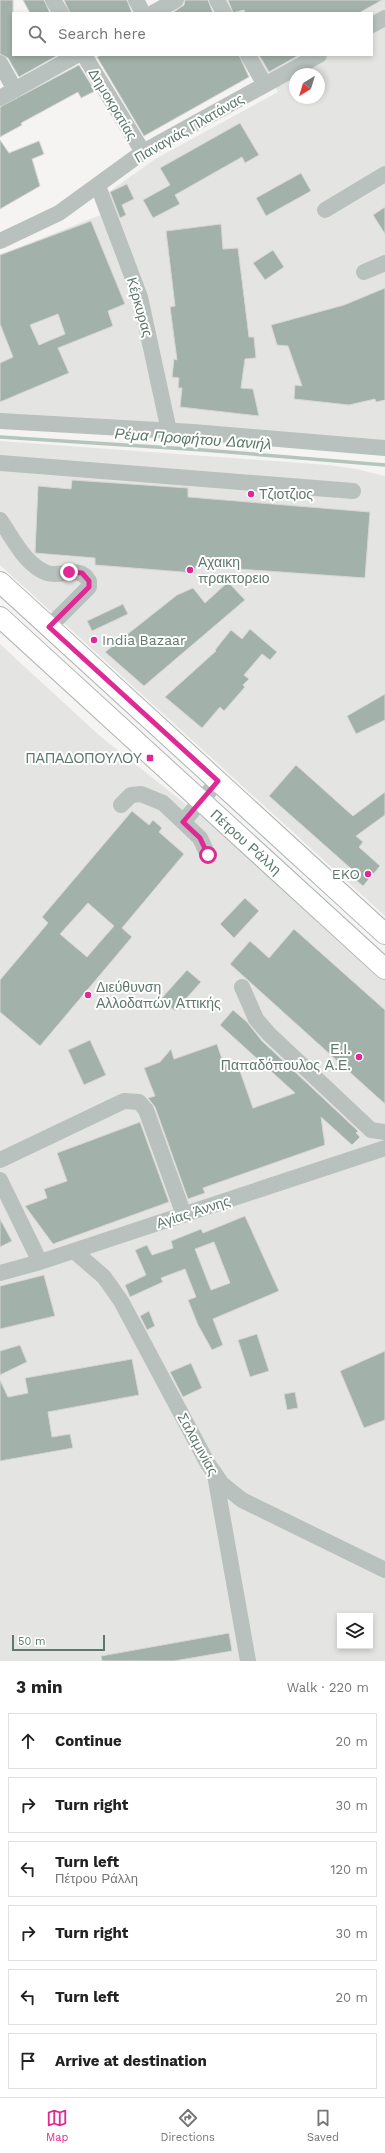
<!DOCTYPE html>
<meta charset="utf-8">
<style>
:root{--surface:#fff;--page:#f6f6f6;--text:#222;--muted:#767676;--line:#e0e0e0;--accent:#df2995}
body{margin:0;font-family:"Work Sans",sans-serif;background:var(--page);color:var(--text)}
.controls{position:absolute;right:12px;bottom:12px;display:grid;overflow:hidden;border-radius:0px;box-shadow:0 2px 6px #0003}
.controls button{width:36px;height:36px;display:grid;place-items:center;padding:0;border:0;border-bottom:1px solid var(--line);background:var(--surface);color:var(--text);font:20px sans-serif}
.compass{position:absolute;left:289px;top:68px;width:36px;height:36px;border-radius:50%;background:var(--surface);box-shadow:0 2px 6px #0003;rotate:218deg}
.scale{position:absolute;left:12px;bottom:10px;width:93px;box-sizing:border-box;padding-left:4px;border:2px solid #5e786e;border-top:0;font-size:11px;line-height:14px;white-space:nowrap;color:#5e786e;-webkit-text-stroke:3px #fff;paint-order:stroke}
.stop{position:absolute;width:12px;height:12px;margin:-9px;border:3px solid #df2995;border-radius:50%;background:#fff}
.stop.end{background:#df2995;border-color:#fff;box-shadow:0 1px 4px #0008}
.list{margin:0;padding:0;list-style:none}
h2{display:flex;justify-content:space-between;align-items:center;height:52px;margin:0;padding:0 16px;font-size:17px}
h2 small{font-size:13px;font-weight:400;color:var(--muted)}
.list li{display:grid;grid-template-columns:26px 1fr auto;gap:12px;align-items:center;box-sizing:border-box;height:56px;margin:0 8px 8px;padding:0 8px;border:1px solid var(--line);border-radius:0px}
.list b{display:block;font-size:15px;white-space:nowrap}
.list p{margin:0;font-size:13px;white-space:nowrap;color:var(--muted)}
.list em{font-size:13px;font-style:normal;color:var(--muted)}
.icon{flex:none;width:22px;height:22px;fill:none;stroke:currentColor;stroke-width:2;stroke-linecap:round;stroke-linejoin:round}
.map{position:relative;flex:none;width:385px;height:1661px;overflow:hidden}
.search{position:absolute;background:var(--surface);box-shadow:0 2px 6px #0003;left:12px;right:12px;top:12px;height:44px;display:flex;align-items:center;gap:10px;box-sizing:border-box;padding:0 14px;border-radius:0px;color:var(--muted);font-size:15px}
.sheet{height:436px;background:var(--surface)}
nav{display:flex;justify-content:space-around;align-items:center;box-sizing:border-box;height:56px;border-top:1px solid var(--line);background:var(--surface);font-size:11px;color:var(--muted)}
nav a{display:grid;justify-items:center;gap:2px}
nav .on{color:var(--accent)}
.map>svg:first-child{display:block}
</style>
<div class="map">
<svg width="385" height="1661" viewBox="0 0 385 1661">
<rect width="100%" height="100%" fill="#f6f3f3"/>
<path fill="#e4e5e3" fill-rule="evenodd" d="M226,0H385V442L0,414V255L113,210L106,194L155,159L278,92L257,55H372V13H234ZM295,74H319V98H295Z
M0,441L328,465L356,469L385,476V916L0,565Z
M0,644L100,736L256,860L385,978V1661H0ZM340,1616H370V1646H340Z"/>
<g fill="none" stroke-linecap="round" stroke-linejoin="round">
<path stroke="#b4c6bc" stroke-width="3.5" d="M0,437L203,450L385,465"/>
</g>
<path fill="#a2b1aa" stroke="#d8d6d5" fill-rule="evenodd" d="M0,0H13V55H58L19,77L8,58L0,54Z
M23,0H44L50,13H30Z
M64,0H127L132,13H70Z
M185,0H208L213,13H172L184,5Z
M228,0H382L359,13H245L244,10L233,13Z
M101,55H239L249,77L144,136L97,57Z
M259,55H299L269,72Z
M79,65L95,91L81,98L78,92L21,123L22,125L0,137V107Z
M240,123L259,155L245,163L242,157L175,195L180,204L153,218L143,200L170,185L160,168Z
M0,140L9,153L39,141L44,154L32,159L40,186L0,209Z
M301,173L311,191L266,216L256,198Z
M127,184L134,199L122,205L126,215L120,218L110,192Z
M385,207V234L373,215Z
M91,221L125,304L108,311L113,326L58,348L69,373L0,402V363L13,357L0,324V255ZM58,314L65,334L39,345L30,325Z
M221,224L223,249L238,248L249,337H254L256,358L245,359L241,388L253,389L259,416L180,407L182,388H178L179,378L172,377L174,359L177,360L170,307L175,306L166,231Z
M273,250L284,267L265,280L253,263Z
M385,288V400L376,402L375,399L349,405L294,399L295,385L302,386L288,346L277,345L271,325L344,305Z
M72,480L188,488V497L370,512L365,578L196,566L195,573L95,565V558L35,553L38,486L71,489Z
M228,582L245,600L144,686L105,652L177,595L193,588L205,603Z
M123,604L128,614L92,631L87,621Z
M250,629L277,652L270,660L262,654L244,675L249,679L243,685L245,687L224,711L220,707L202,728L165,697L216,651L215,650L231,630L242,639Z
M385,694V720L356,734L347,716Z
M296,765L353,816L385,792V815L356,836L363,842L359,847L380,866L363,886L352,877L356,873L269,796Z
M132,811L149,825L153,820L162,828L159,832L184,854L122,928L132,937L40,1046L0,1012V980L48,923L42,917ZM88,903L114,926L87,957L60,934Z
M245,898L259,911L234,938L220,924Z
M294,929L385,1010V1104L230,964L250,941L269,958Z
M187,970L201,982L175,1011L161,999Z
M233,1010L247,1022L262,1041L358,1131L356,1133L360,1137L352,1145L321,1117L325,1145L203,1188L205,1193L188,1199L155,1107L148,1098L155,1096L144,1068L160,1062L171,1049L174,1059L217,1044L224,1065L236,1060L253,1108L295,1093L220,1025Z
M90,1040L106,1075L84,1085L68,1050Z
M140,1122L169,1202L53,1244L25,1206L47,1198L44,1189L67,1181L57,1153Z
M245,1216L279,1291L213,1319L223,1345L212,1350L198,1325L188,1300L196,1297L185,1269L161,1278L163,1282L130,1297L125,1285L146,1275L135,1250L147,1245L152,1255L173,1248L171,1241L201,1229L203,1233ZM214,1242L230,1283L211,1290L195,1249Z
M0,1219L12,1241L0,1247Z
M44,1275L55,1316L0,1329V1286Z
M149,1311L155,1326L147,1330L140,1316Z
M257,1334L269,1371L250,1377L238,1340Z
M20,1345L27,1362L0,1375V1351Z
M385,1351V1420L364,1428L340,1371Z
M132,1359L139,1395L48,1412L52,1437L70,1434L73,1448L0,1461V1380L8,1397L28,1393L25,1378Z
M191,1363L202,1388L183,1397L170,1372Z
M295,1392L298,1408L287,1410L284,1394Z
M229,1633L232,1651L174,1661H102L101,1656Z"/>
<g fill="none" stroke-linecap="round" stroke-linejoin="round">
<g stroke="#acb6b2" stroke-width="22">
<path id="major" d="M0,582L385,934
M0,617L385,969"/>
</g>
<path stroke="#b8c1bd" stroke-width="16" d="M53,0L61,13
M136,0L143,13
M217,0L224,13
M153,13L176,0
M372,25L385,18
M84,55L143,152
M248,55L265,85
M0,63L15,90
M0,98L77,55
M98,186L140,297L169,431
M325,210L385,174
M0,241L59,213L143,152L319,55
M364,272L385,263
M0,421L193,432L385,448
M0,463L353,491
M0,520C13,538 25,565 47,573C62,578 79,564 89,581V587L49,627
M121,805L131,795L141,794L163,803L200,838L208,855
M183,822L218,781
M242,987L256,1019L269,1034L371,1130L385,1132
M0,1160L124,1101L139,1102L146,1110L184,1215
M0,1180L40,1262
M74,1251L104,1277L121,1301L208,1464L222,1484L242,1500L385,1570
M0,1273L40,1262L385,1148
M215,1475L248,1661"/>
<use href="#major" stroke="#fff" stroke-width="20"/>
</g>
<g fill="none" stroke-linecap="round" stroke-linejoin="round">
<path stroke="#df2995" stroke-width="5" d="M69,572L82,573L89,581V587L49,627L218,781L183,822L200,838L208,855"/>
</g>
<g fill="#df2995" stroke="#fff" stroke-width="1.5">
<circle cx="251" cy="494" r="4"/>
<circle cx="190" cy="570" r="4"/>
<circle cx="94" cy="640" r="4"/>
<rect x="146" y="754" width="8" height="8" rx="2"/>
<circle cx="368" cy="874" r="4"/>
<circle cx="88" cy="995" r="4"/>
<circle cx="359" cy="1057" r="4"/>
</g>
<g text-anchor="middle" dominant-baseline="central" stroke-width="4" stroke-linejoin="round" paint-order="stroke">
<g font-size="14" fill="#5e786e" stroke="#fff">
<text transform="translate(113 104) rotate(59)">Δημοκρατίας</text>
<text transform="translate(189 128) rotate(-30)">Παναγιάς Πλατάνας</text>
<text transform="translate(140 307) rotate(74)">Κέρκυρας</text>
<text transform="translate(246 842) rotate(42)">Πέτρου Ράλλη</text>
<text transform="translate(193 1212) rotate(-18)">Αγίας Άννης</text>
<text transform="translate(198 1444) rotate(61)">Σαλαμινίας</text>
</g>
<g font-size="14" fill="#5e786e" stroke="#fff" text-anchor="start">
<text x="259" y="494">Τζιοτζιος</text>
<text x="198" y="562">Αχαικη<tspan x="198" dy="16">πρακτορειο</tspan></text>
<text x="102" y="640">India Bazaar</text>
<text x="142" y="758" text-anchor="end">ΠΑΠΑΔΟΠΟΥΛΟΥ</text>
<text x="360" y="874" text-anchor="end">EKO</text>
<text x="96" y="987">Διεύθυνση<tspan x="96" dy="16">Αλλοδαπών Αττικής</tspan></text>
<text x="351" y="1049" text-anchor="end">Ε.Ι.<tspan x="351" dy="16">Παπαδόπουλος Α.Ε.</tspan></text>
</g>
<g font-size="15" font-style="italic" fill="#5c7869" stroke="#fff">
<text transform="translate(193 439) rotate(4)">Ρέμα Προφήτου Δανιήλ</text>
</g>
</g>
</svg>
<div class="controls">
<button><svg class="icon" aria-label="layers" viewBox="0 0 24 24"><path d="M12 4l9 5-9 5-9-5zM3 14l9 5 9-5"/></svg></button>
</div>
<svg class="compass" viewBox="-18 -18 36 36"><path d="M0-13l5 13h-10z" fill="#e53935"/><path d="M0 13l5-13h-10z" fill="#767676"/></svg>
<div class="scale">50 m</div>
<div class="stop" style="left:208px;top:855px"></div>
<div class="stop end" style="left:69px;top:572px"></div>
<div class="search"><svg class="icon" aria-label="search" viewBox="0 0 24 24"><circle cx="10" cy="10" r="6"/><path d="M15 15l6 6"/></svg>Search here</div>
</div>
<section class="sheet">
<h2>3 min<small>Walk · 220 m</small></h2>
<ul class="list">
<li><svg class="icon" aria-label="ahead" viewBox="0 0 24 24"><path d="M12 20V5M6 11l6-6 6 6"/></svg><div><b>Continue</b></div><em>20 m</em></li>
<li><svg class="icon" aria-label="right" viewBox="0 0 24 24"><path d="M7 20v-9h11M14 6l5 5-5 5"/></svg><div><b>Turn right</b></div><em>30 m</em></li>
<li><svg class="icon" aria-label="left" viewBox="0 0 24 24"><path d="M17 20v-9H6M10 6l-5 5 5 5"/></svg><div><b>Turn left</b><p>Πέτρου Ράλλη</p></div><em>120 m</em></li>
<li><svg class="icon" aria-label="right" viewBox="0 0 24 24"><path d="M7 20v-9h11M14 6l5 5-5 5"/></svg><div><b>Turn right</b></div><em>30 m</em></li>
<li><svg class="icon" aria-label="left" viewBox="0 0 24 24"><path d="M17 20v-9H6M10 6l-5 5 5 5"/></svg><div><b>Turn left</b></div><em>20 m</em></li>
<li><svg class="icon" aria-label="arrive" viewBox="0 0 24 24"><path d="M6 21V4h12l-3 4 3 4H6"/></svg><div><b>Arrive at destination</b></div></li>
</ul>
</section>
<nav>
<a class="on"><svg class="icon" aria-label="map" viewBox="0 0 24 24"><path d="M3 6l6-2 6 2 6-2v14l-6 2-6-2-6 2zM9 4v14M15 6v14"/></svg>Map</a>
<a><svg class="icon" aria-label="directions" viewBox="0 0 24 24"><path d="M12 3l9 9-9 9-9-9zM9 14v-3h6M13 9l2 2-2 2"/></svg>Directions</a>
<a><svg class="icon" aria-label="saved" viewBox="0 0 24 24"><path d="M7 4h10v16l-5-4-5 4z"/></svg>Saved</a>
</nav>
